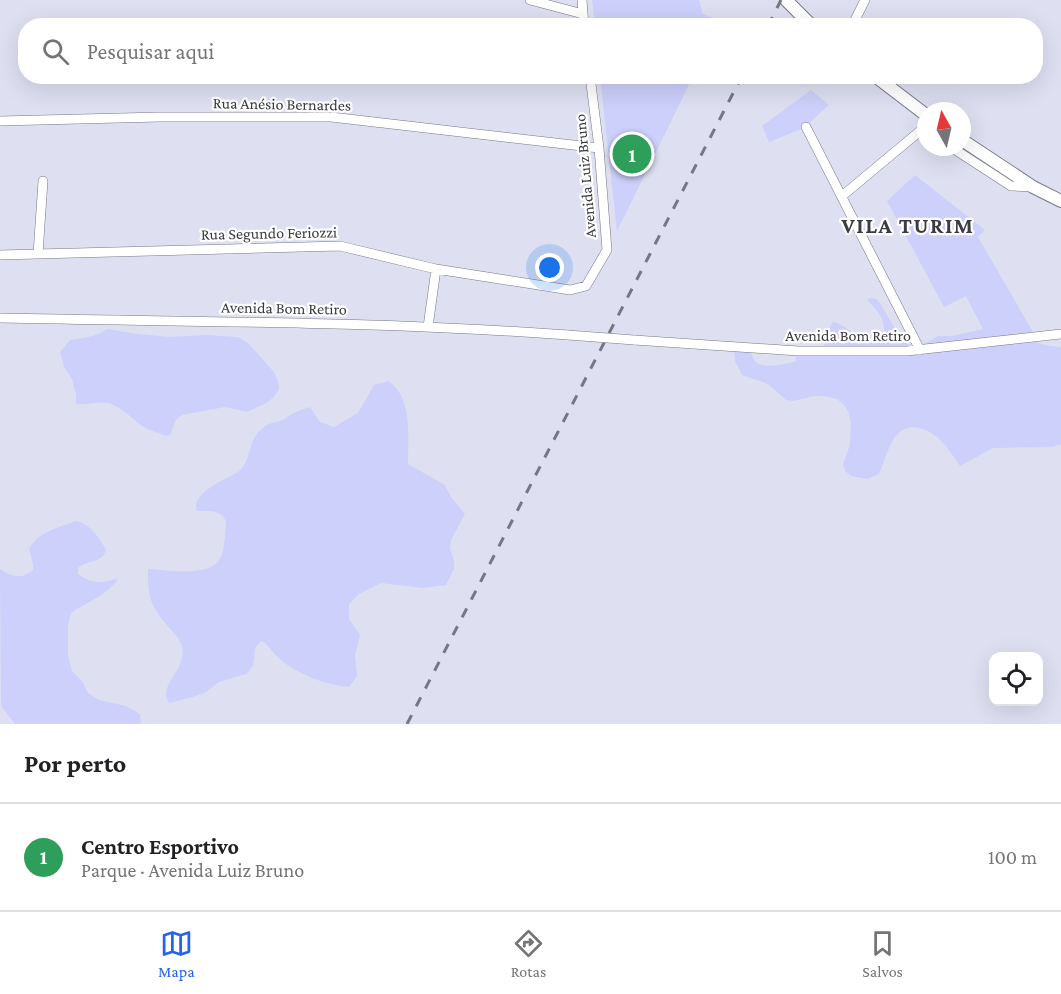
<!DOCTYPE html>
<html lang="pt">
<meta charset="utf-8">
<style>
:root{--surface:#fff;--page:#f6f6f6;--text:#202124;--muted:#757577;--line:#e0e0e0;--accent:#2563eb}
body{margin:0;font-family:"Crimson Pro",serif;background:var(--page);color:var(--text)}
.controls{position:absolute;right:18px;bottom:18px;display:grid;overflow:hidden;border-radius:12px;box-shadow:0 6px 24px #0002}
.controls button{width:54px;height:54px;display:grid;place-items:center;padding:0;border:0;border-bottom:2px solid var(--line);background:var(--surface);color:var(--text);font:30px sans-serif}
.compass{position:absolute;left:917px;top:102px;width:54px;height:54px;border-radius:50%;background:var(--surface);box-shadow:0 6px 24px #0002;rotate:352deg}
.you{position:absolute;left:550px;top:268px;width:21px;height:21px;margin:-15px;border:4px solid #fff;border-radius:50%;background:#1a73e8;box-shadow:0 0 0 9px #1a73e833}
.badge{display:grid;place-items:center;width:39px;height:39px;border-radius:50%;background:var(--accent);color:#fff;font-size:20px;font-weight:700}
.pin{position:absolute;translate:-50% -50%;border:3px solid #fff;box-shadow:0 2px 6px #0006}
.list{margin:0;padding:0;list-style:none}
h2{display:flex;justify-content:space-between;align-items:center;height:78px;margin:0;padding:0 24px;font-size:26px}
h2 small{font-size:20px;font-weight:400;color:var(--muted)}
.list li{display:grid;grid-template-columns:39px 1fr auto;gap:18px;align-items:center;box-sizing:border-box;height:108px;padding:0 24px;border-top:2px solid var(--line)}
.list b{display:block;font-size:22px;white-space:nowrap}
.list p{margin:0;font-size:20px;white-space:nowrap;color:var(--muted)}
.list em{font-size:20px;font-style:normal;color:var(--muted)}
.icon{flex:none;width:33px;height:33px;fill:none;stroke:currentColor;stroke-width:2;stroke-linecap:round;stroke-linejoin:round}
.map{position:relative;flex:none;width:1061px;height:724px;overflow:hidden}
.search{position:absolute;background:var(--surface);box-shadow:0 6px 24px #0002;left:18px;right:18px;top:18px;height:66px;display:flex;align-items:center;gap:15px;box-sizing:border-box;padding:0 21px;border-radius:24px;color:var(--muted);font-size:22px}
.sheet{height:186px;background:var(--surface)}
nav{display:flex;justify-content:space-around;align-items:center;box-sizing:border-box;height:84px;border-top:2px solid var(--line);background:var(--surface);font-size:16px;color:var(--muted)}
nav a{display:grid;justify-items:center;gap:3px}
nav .on{color:var(--accent)}
.map>svg:first-child{display:block}
</style>
<div class="map">
<svg width="1061" height="724" viewBox="0 0 1061 724">
<rect width="100%" height="100%" fill="#dee0f2"/>
<path fill="#ccd0fa" d="M592,0H699L703,14L720,21L718,26L595,25Z
M600,77H693L617,231Z
M811,90L829,105L804,128L769,142L762,126Z
M915,175L985,230L978,237L1033,332L1024,333C1032,344 1048,346 1061,347V444L1052,447L993,448L960,466C954,458 948,447 940,440C926,426 905,420 893,440C887,450 884,463 879,474L867,479L851,476L845,471L843,464L850,445L851,423L849,413L844,405L837,399L825,396H814L794,401L786,400L768,384L742,375L735,361L734,350L750,351C751,353 754,360 755,361C762,370 786,364 796,361V353L822,350C828,340 826,330 833,322C852,325 861,352 884,333C885,318 877,310 867,300L870,298L876,299L880,303L901,339L912,346L926,343L938,336H953L983,329L966,296L944,307L887,201Z
M107,329L138,334L170,337L206,335L238,337L248,343L274,372L278,381L279,389L274,397L266,403L247,412L225,407L182,415L175,421L171,434L166,436C159,433 151,431 144,427C133,420 123,408 109,403C101,401 87,405 76,404V394L72,379L64,367L60,352L70,340C83,338 96,337 107,329Z
M389,381C392,384 397,388 399,392C411,410 408,443 408,464L445,485L451,497L465,514L451,540L450,548L454,561V569L446,585L423,588L381,583L359,594L349,604V619L360,635L355,655L357,676L349,687C326,685 299,675 281,660C275,655 270,648 264,642L261,641L255,648L253,666L246,674L219,682L206,692L193,697L169,703C168,700 166,697 166,694C167,678 186,667 182,647C180,637 172,632 166,624C149,604 148,594 148,569C168,570 215,579 222,554C225,544 225,532 226,521C220,509 209,511 197,511C190,493 226,479 238,472C252,462 247,439 263,428C268,423 273,423 280,421C285,420 288,416 292,414C297,411 304,409 310,407L320,422L334,427L358,413L374,385Z
M76,521C91,524 98,537 106,549C104,563 87,560 78,568V574C92,584 102,584 118,578C109,595 86,602 71,613L68,626V656L72,671L82,681L88,693L99,700L126,706L140,714L141,724H15L1,706L0,569C11,577 22,580 33,570V564L29,549C39,531 58,528 76,521Z"/>
<g fill="none" stroke-linecap="round" stroke-linejoin="round">
<g stroke="#767887" stroke-width="10">
<path id="minor" d="M530,0L583,14
M582,0L584,26
M852,26L865,0
M0,121L160,117H331L599,148
M806,127L920,350
M951,147L1011,186L1033,187
M842,196L926,126
M38,254L43,181
M0,255L340,246L436,269L570,290L586,286L607,250L599,148L590,76
M0,318C189,322 379,321 568,335
M428,327L436,269
M634,340L798,351H907L1061,334"/>
</g>
<g stroke="#767887" stroke-width="14">
<path id="tertiary" d="M786,0L812,26
M875,76L926,115
M962,140L1033,187L1061,201"/>
</g>
<use href="#minor" stroke="#fff" stroke-width="9"/>
<use href="#tertiary" stroke="#fff" stroke-width="12"/>
<path stroke="#767782" stroke-width="3" stroke-dasharray="10 10" stroke-linecap="butt" d="M768,26L781,0
M407,724L742,76"/>
<g stroke="#767887" stroke-width="10" stroke-linecap="butt">
<path id="minor-bridge" d="M568,335L634,340"/>
</g>
<use href="#minor-bridge" stroke="#fff" stroke-width="9"/>
</g>
<g text-anchor="middle" dominant-baseline="central" stroke-width="4.5" stroke-linejoin="round" paint-order="stroke">
<g font-size="16" fill="#3b3c43" stroke="#fff">
<text transform="translate(282 104) rotate(1)">Rua Anésio Bernardes</text>
<text transform="translate(585 176) rotate(-95)">Avenida Luiz Bruno</text>
<text transform="translate(269 233) rotate(-1)">Rua Segundo Feriozzi</text>
<text transform="translate(284 308) rotate(1)">Avenida Bom Retiro</text>
<text x="848" y="335">Avenida Bom Retiro</text>
</g>
<g font-size="22" font-weight="bold" letter-spacing="1.5" fill="#3b3c43" stroke="#fff">
<text x="908" y="225">VILA TURIM</text>
</g>
</g>
</svg>
<div class="controls">
<button><svg class="icon" aria-label="locate" viewBox="0 0 24 24"><circle cx="12" cy="12" r="6"/><path d="M12 2v4M12 18v4M2 12h4M18 12h4"/></svg></button>
</div>
<svg class="compass" viewBox="-18 -18 36 36"><path d="M0-13l5 13h-10z" fill="#e53935"/><path d="M0 13l5-13h-10z" fill="#757577"/></svg>
<div class="you"></div>
<div class="pin badge" style="left:632px;top:154px;background:#2e9e5b">1</div>
<div class="search"><svg class="icon" aria-label="search" viewBox="0 0 24 24"><circle cx="10" cy="10" r="6"/><path d="M15 15l6 6"/></svg>Pesquisar aqui</div>
</div>
<section class="sheet">
<h2>Por perto<small></small></h2>
<ul class="list">
<li><span class="badge" style="background:#2e9e5b">1</span><div><b>Centro Esportivo</b><p>Parque · Avenida Luiz Bruno</p></div><em>100 m</em></li>
</ul>
</section>
<nav>
<a class="on"><svg class="icon" aria-label="map" viewBox="0 0 24 24"><path d="M3 6l6-2 6 2 6-2v14l-6 2-6-2-6 2zM9 4v14M15 6v14"/></svg>Mapa</a>
<a><svg class="icon" aria-label="directions" viewBox="0 0 24 24"><path d="M12 3l9 9-9 9-9-9zM9 14v-3h6M13 9l2 2-2 2"/></svg>Rotas</a>
<a><svg class="icon" aria-label="saved" viewBox="0 0 24 24"><path d="M7 4h10v16l-5-4-5 4z"/></svg>Salvos</a>
</nav>
